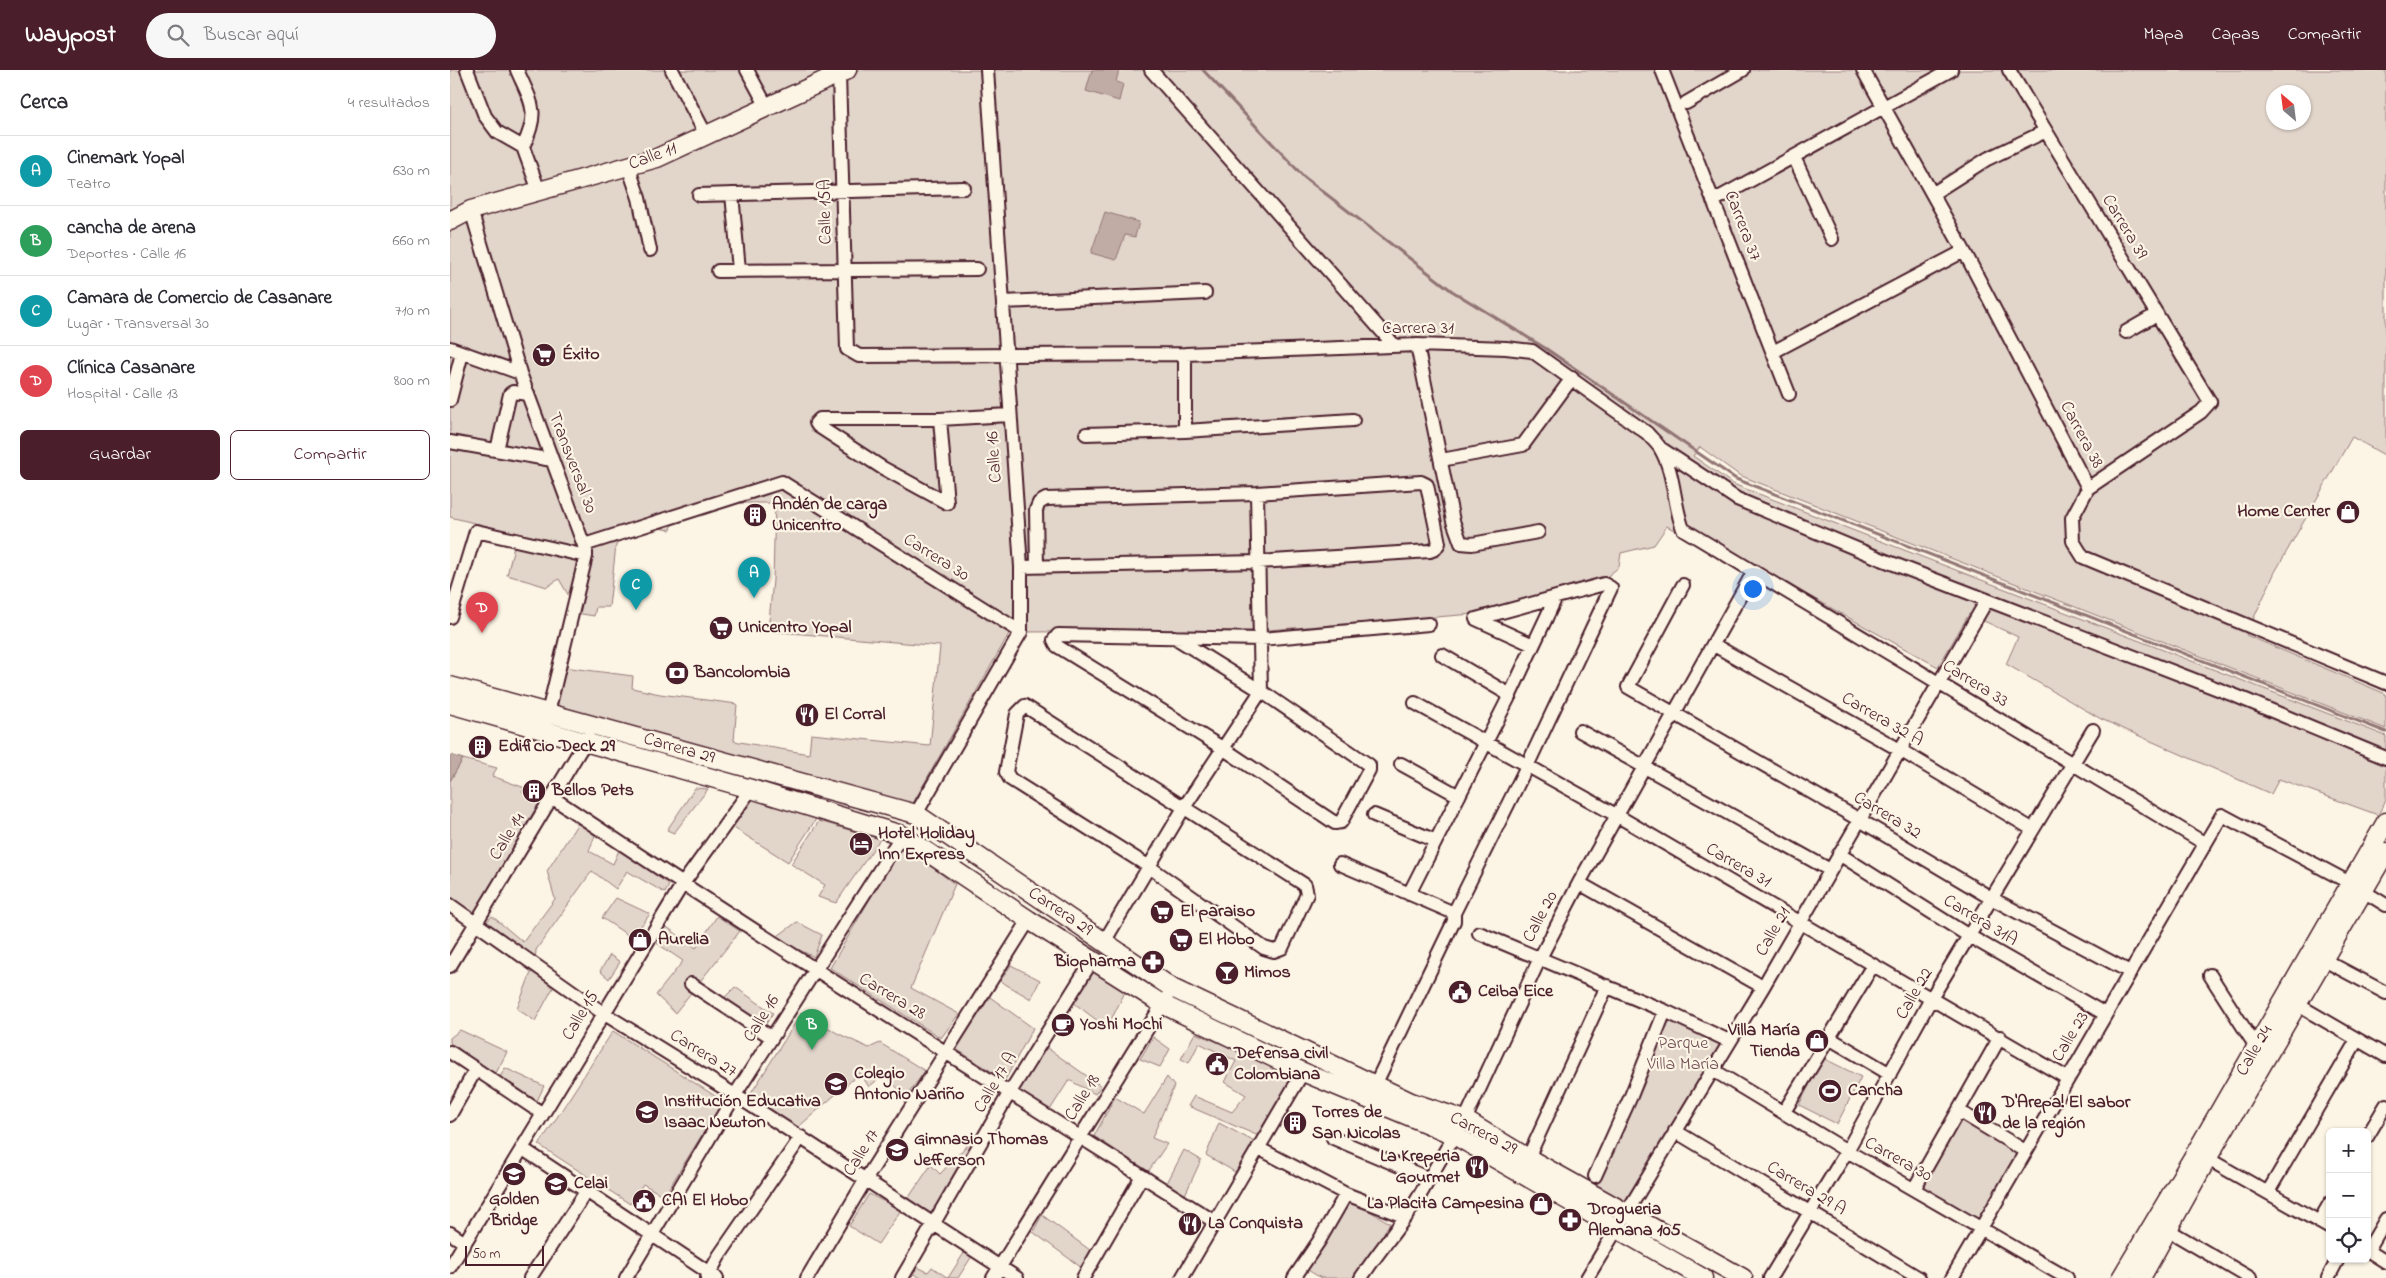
<!DOCTYPE html>
<html lang="es">
<meta charset="utf-8">
<style>
:root{--surface:#fff;--page:#f7f7f7;--text:#2b2b33;--muted:#7c7c81;--line:#e1e1e2;--accent:#4a1f2b}
body{margin:0;font-family:"Indie Flower",sans-serif;background:var(--page);color:var(--text)}
.controls{position:absolute;right:15px;bottom:15px;display:grid;overflow:hidden;border-radius:8px;box-shadow:0 1px 4px #0004}
.controls button{width:45px;height:45px;display:grid;place-items:center;padding:0;border:0;border-bottom:1px solid var(--line);background:var(--surface);color:var(--text);font:25px sans-serif}
.compass{position:absolute;left:1816px;top:15px;width:45px;height:45px;border-radius:50%;background:var(--surface);box-shadow:0 1px 4px #0004;rotate:332deg}
.scale{position:absolute;left:15px;bottom:12px;width:79px;box-sizing:border-box;padding-left:5px;border:2px solid #4a1f2b;border-top:0;font-size:14px;line-height:18px;white-space:nowrap;color:#4a1f2b;-webkit-text-stroke:4px #fcf5e5;paint-order:stroke}
.you{position:absolute;left:1302px;top:518px;width:18px;height:18px;margin:-12px;border:4px solid #fff;border-radius:50%;background:#1a73e8;box-shadow:0 0 0 8px #1a73e833}
.badge{display:grid;place-items:center;width:32px;height:32px;border-radius:50%;background:var(--accent);color:#fff;font-size:16px;font-weight:700}
.pin{position:absolute;translate:-50% -41px;filter:drop-shadow(0 1px 2px #0008)}
.pin::after{content:'';position:absolute;top:26px;width:18px;height:15px;background:inherit;clip-path:polygon(0 0,100% 0,50% 100%)}
.list{margin:0;padding:0;list-style:none}
h2{display:flex;justify-content:space-between;align-items:center;height:65px;margin:0;padding:0 20px;font-size:21px}
h2 small{font-size:16px;font-weight:400;color:var(--muted)}
.list li{display:grid;grid-template-columns:32px 1fr auto;gap:15px;align-items:center;box-sizing:border-box;height:70px;padding:0 20px;border-top:1px solid var(--line)}
.list b{display:block;font-size:19px;white-space:nowrap}
.list p{margin:0;font-size:16px;white-space:nowrap;color:var(--muted)}
.list em{font-size:16px;font-style:normal;color:var(--muted)}
.actions{display:flex;gap:10px;padding:15px 20px}
.actions a{flex:1;padding:11px 0;border:1px solid var(--accent);border-radius:8px;text-align:center;font-size:18px;color:var(--accent)}
.actions .main{background:var(--accent);color:#fff}
.icon{flex:none;width:28px;height:28px;fill:none;stroke:currentColor;stroke-width:2;stroke-linecap:round;stroke-linejoin:round}
.map{position:relative;flex:none;width:1936px;height:1208px;overflow:hidden}
header{display:flex;align-items:center;gap:30px;box-sizing:border-box;height:70px;padding:0 25px;background:var(--accent);color:#fff}
header strong{font-size:24px}
nav{display:flex;gap:28px;margin-inline-start:auto;font-size:18px}
.search{width:350px;height:45px;background:var(--page);display:flex;align-items:center;gap:12px;box-sizing:border-box;padding:0 18px;border-radius:28px;color:var(--muted);font-size:19px}
main{display:flex}
aside{flex:1;background:var(--surface)}
.map>svg:first-child{display:block}
</style>
<header>
<strong>Waypost</strong>
<div class="search"><svg class="icon" aria-label="search" viewBox="0 0 24 24"><circle cx="10" cy="10" r="6"/><path d="M15 15l6 6"/></svg>Buscar aquí</div>
<nav><a>Mapa</a><a>Capas</a><a>Compartir</a></nav>
</header>
<main>
<aside>
<h2>Cerca<small>4 resultados</small></h2>
<ul class="list">
<li><span class="badge" style="background:#0f9aa8">A</span><div><b>Cinemark Yopal</b><p>Teatro</p></div><em>630 m</em></li>
<li><span class="badge" style="background:#2e9e5b">B</span><div><b>cancha de arena</b><p>Deportes · Calle 16</p></div><em>660 m</em></li>
<li><span class="badge" style="background:#0f9aa8">C</span><div><b>Camara de Comercio de Casanare</b><p>Lugar · Transversal 30</p></div><em>710 m</em></li>
<li><span class="badge" style="background:#e0444e">D</span><div><b>Clínica Casanare</b><p>Hospital · Calle 13</p></div><em>800 m</em></li>
</ul>
<div class="actions"><a class="main">Guardar</a><a>Compartir</a></div>
</aside>
<div class="map">
<svg width="1936" height="1208" viewBox="0 0 1936 1208">
<rect width="100%" height="100%" fill="#fcf5e5"/>
<filter id="ink" filterUnits="userSpaceOnUse"><feTurbulence type="fractalNoise" baseFrequency=".02" numOctaves="2"/><feDisplacementMap in="SourceGraphic" scale="10" xChannelSelector="R" yChannelSelector="G"/><feConvolveMatrix kernelMatrix="1 2 1 2 8 2 1 2 1" color-interpolation-filters="sRGB"/></filter>
<g filter="url(#ink)">
<path fill="#e2d5ca" stroke="#967a7a" fill-rule="evenodd" d="M0,0H1936V386L1902,367L1825,502L1796,565L1936,624V659L1289,405L1250,377L1243,386L1283,414L1936,666V730L1928,745L1829,709L1821,724L1651,649L1556,594L1568,567L1519,544L1488,597L1276,480L1268,487L1217,456L1204,475L1171,483L1169,497L1154,509L1024,544L805,561L560,562L463,733L389,720L102,641L113,597L183,606L182,618L210,624L287,634L284,671L359,684L361,664L480,676L490,576L318,561L323,510L325,433H287L222,455L221,460L200,457L167,467L159,537H146L144,546L126,543L136,481L0,447ZM1824,22H1854V52H1824Z
M65,473L127,488L120,528L109,509L97,517L57,505Z
M13,689L47,698L42,706L75,718L72,722L90,731L23,844L0,829V711Z
M245,718L258,719L224,763L217,760Z
M299,724L368,746L338,792L279,755Z
M369,751L430,769L386,833L368,827L375,815L341,794Z
M128,753L146,763L139,781L163,794L169,780L221,811L215,823L177,801L166,819L142,801L86,880L85,892L35,854L42,846L73,872L105,829L97,801Z
M451,775L505,814L461,918L509,944L491,968L380,898Z
M166,828L200,844L182,868L152,848Z
M267,846L290,861L225,943L206,925L233,891L205,872L214,855L246,878Z
M347,852L372,865L364,887L325,868Z
M160,885L170,892L159,909L150,901Z
M561,895L590,910L581,929L550,911Z
M645,897L677,918L657,958L624,933Z
M82,900L104,916L85,951L67,939Z
M285,917L323,943L312,960L270,932Z
M540,927L583,958L555,1010L506,979Z
M352,942L387,963L419,978L430,973L475,1001L456,1027L434,1004L419,1017L410,1003L345,1060L297,1030Z
M1217,948L1273,972L1175,1132L1170,1133L1145,1117L1194,1014Z
M10,960L57,982L45,1005L0,973V968Z
M163,961L273,1031L214,1126L193,1114L180,1134L89,1075Z
M745,963L844,1003L811,1067L738,1036L744,1026L782,1042L796,1025L775,1012L786,991L749,973L739,993L731,989Z
M703,967L720,979L710,997L690,989Z
M593,975L651,1016L645,1024L619,1010L600,1040L564,1018Z
M1373,988L1411,1007L1387,1054L1349,1035Z
M55,998L94,1016L86,1033L49,1009Z
M717,1007L724,1016L702,1068L717,1074L698,1102L644,1066L665,1027L694,1044Z
M1510,1047L1568,1083L1531,1150L1527,1151L1469,1118Z
M769,1053L805,1072L785,1102L756,1085Z
M533,1058L481,1147L455,1133L481,1095L490,1104Z
M734,1080L751,1090L734,1127L716,1115Z
M419,1124L451,1140L428,1174L399,1156Z
M899,1129L940,1153L906,1208H871L856,1199Z
M592,1145L644,1183L636,1201L583,1162Z
M514,1183L522,1186L508,1208H471L458,1201L463,1195L478,1202L482,1197L498,1208Z"/>
<path fill="#c0aca5" stroke="#917474" d="M642,0H669L666,12L673,14L669,31L636,21Z
M655,142L689,152L685,167L675,165L666,190L641,183Z
M1,685L13,689L0,711V688Z"/>
<g fill="none" stroke-linecap="round" stroke-linejoin="round">
<path stroke="#917474" stroke-width="3" d="M753,0L854,107L1002,221L1095,278L1286,409L1936,662"/>
<g stroke="#4a1f2b" stroke-width="16">
<path id="street" d="M17,0L35,46L47,62L73,77L89,121
M67,0C82,34 90,41 73,77
M222,0L256,65
M297,0L317,37
M701,0L944,275
M1212,0L1339,324
M1413,0L1514,181L1638,418L1622,448L1623,471L1633,487L1936,613
M1559,0L1760,332L1751,342L1638,418
M389,4L397,279L409,286L735,284L967,275L1056,278L1082,281L1197,363C1201,368 1207,373 1210,378C1225,403 1223,433 1233,459L1754,773
M1236,33L1293,0
M1344,87L1382,169
M178,96L189,128L200,180
M282,124L289,200
M1482,124L1537,89L1596,61
M249,125L514,118
M1263,131L1501,0
M21,140L70,303L136,481V486L96,651
M268,201L527,199
M554,232L755,223
M1676,262L1707,244
M967,275L1003,451L1011,473L1022,474L1088,462
M0,278L70,303
M1323,282L1514,181
M735,284V361
M0,330L12,283
M490,349L497,433
M636,364L735,361L903,350
M0,372L102,390
M1210,378L1287,429L1431,489L1786,626L1936,688
M47,380L60,324L63,322L78,324
M991,390L1073,375L1122,308
M497,433L431,397L368,356L366,353L370,349H490L559,345
M134,475L332,412L571,562
M571,497L808,492L980,481L985,479L989,473L977,415L971,412L807,423L596,429L589,433L586,440L587,496
M1233,515L1178,617L1408,749L1541,828L1680,902
M0,547L26,461L136,486
M1026,549L1083,575
M724,567L811,621L919,695V700L891,752L885,753L774,679L607,576L604,570L608,565L811,569L979,554
M1264,575L1450,680L1582,759
M992,585L1060,625
M965,633L1166,745L1617,1008
M575,636L855,815L857,824L832,878L824,881L814,878L698,796L560,709L556,702L567,644Z
M1130,661L1380,800
M951,694L1009,726
M103,728C321,874 543,1012 765,1152
M466,744L571,562V497L537,0
M924,745L986,771
M1389,784L1519,866L1655,944
M890,794L1004,843
M1129,813L1313,917
M959,824L1060,625L1106,527
M0,835L153,943L285,1025L567,1208
M1029,863L1215,941L1279,971
M654,872L735,736L811,621L807,423
M1874,890L1936,923
M0,896L138,667
M1760,905L1810,983
M241,914L321,967
M1848,935L1936,986
M1379,968L1440,1004
M0,982L93,1044
M1263,1000L1397,1081L1617,1208
M925,1015L1004,851V843L1078,694L1161,518L1154,514L1026,549
M1509,1041L1575,1081
M1334,1042L1423,895
M0,1045L26,999
M1225,1061L1469,1208
M1917,1067L1936,1035
M883,1068L980,1109
M808,1078L896,1124L956,1147
M73,1079L267,1208
M1751,1085L1880,1158
M1078,1088L1157,916
M1145,1106L1181,1026L1215,941
M1464,1119L1550,967
M1818,1122L1907,970
M1869,1152L1880,1133
M1718,1160L1800,1208
M0,1163L15,1173
M1917,1180L1936,1192
M1918,1180L1936,1149
M0,1197L232,815L301,719
M80,1208L137,1120
M176,1208L285,1025L452,765
M257,1208L269,1186L351,1067
M357,1208L416,1109L579,850
M452,1208L560,1022L643,889
M543,1208L717,927
M633,1208L692,1106
M732,1208L853,1002
M844,1208L869,1171L896,1124
M911,1208C928,1182 948,1159 965,1133C982,1106 996,1076 1015,1050L1090,888L1129,813L1304,501
M1137,1208L1313,917L1537,530
M1320,1208L1397,1081L1482,927L1643,660
M1502,1208L1772,745L1900,813L1936,835
M1878,1208L1888,1189"/>
</g>
<g stroke="#4a1f2b" stroke-width="21">
<path id="secondary" d="M0,151L21,140L207,88L397,0
M0,616L466,744L722,918L961,1032L1015,1050L1078,1088L1293,1208
M0,634L301,719L452,765L579,850L712,934L853,1002L1004,1065L1253,1208
M1671,1208L1746,1082L1936,752
M1691,1208L1757,1089L1936,782"/>
</g>
<use href="#street" stroke="#fcf5e5" stroke-width="12"/>
<use href="#secondary" stroke="#fcf5e5" stroke-width="18"/>
</g>
</g>
<defs>
<g id="supermarket-disc" transform="scale(1.25)"><circle r="9.5" fill="#4a1f2b" stroke="#fcf5e5"/><path d="M-6-5.5h2.5l.6 2H6L4.5 2H-2.5L-4.4-4H-6ZM-1.5 3.2a1.3 1.3 0 1 0 .1 0ZM3 3.2a1.3 1.3 0 1 0 .1 0Z" fill="#fff"/></g>
<g id="shop-disc" transform="scale(1.25)"><circle r="9.5" fill="#4a1f2b" stroke="#fcf5e5"/><path d="M-5-2.5h2.3a2.7 3.5 0 0 1 5.4 0H5L5.5 6h-11ZM-1.5-2.5h3a1.5 2.3 0 0 0-3 0Z" fill="#fff"/></g>
<g id="building-disc" transform="scale(1.25)"><circle r="9.5" fill="#4a1f2b" stroke="#fcf5e5"/><path d="M-4-6H4V6H1V3H-1V6H-4ZM-2.5-4.3h1.7v1.8h-1.7ZM.8-4.3h1.7v1.8H.8ZM-2.5-1h1.7V.8h-1.7ZM.8-1h1.7V.8H.8Z" fill="#fff"/></g>
<g id="bank-disc" transform="scale(1.25)"><circle r="9.5" fill="#4a1f2b" stroke="#fcf5e5"/><path d="M-6-4H6V4H-6ZM0-2.3a2.3 2.3 0 1 0 0 4.6a2.3 2.3 0 1 0 0-4.6Z" fill="#fff"/></g>
<g id="restaurant-disc" transform="scale(1.25)"><circle r="9.5" fill="#4a1f2b" stroke="#fcf5e5"/><path d="M-5-6h1v4h1v-4h1v4h1v-4h1v5L-1.5 .5V6h-2V.5L-5-1ZM5-6V6H3V1.5H1.5Q1.5-4 5-6Z" fill="#fff"/></g>
<g id="hotel-disc" transform="scale(1.25)"><circle r="9.5" fill="#4a1f2b" stroke="#fcf5e5"/><path d="M-6-4.5h1.5V1H6V5H4.5V3h-9V5H-6ZM-4 0a1.8 1.8 0 1 1 3.6 0ZM.5 0V-2.5h3Q6-2.5 6 0Z" fill="#fff"/></g>
<g id="pharmacy-disc" transform="scale(1.25)"><circle r="9.5" fill="#4a1f2b" stroke="#fcf5e5"/><path d="M-2-6h4v4h4v4h-4v4h-4v-4h-4v-4h4Z" fill="#fff"/></g>
<g id="bar-disc" transform="scale(1.25)"><circle r="9.5" fill="#4a1f2b" stroke="#fcf5e5"/><path d="M-6-5H6L.8 .8V4.5H3.5V6h-7V4.5H-.8V.8Z" fill="#fff"/></g>
<g id="civic-disc" transform="scale(1.25)"><circle r="9.5" fill="#4a1f2b" stroke="#fcf5e5"/><path d="M-.6-6.5H3V-4.5H.6V-3L4-1V1h2V6H-6V1h2V-1L-.6-3ZM-1.2 2.5V6h2.4V2.5Z" fill="#fff"/></g>
<g id="cafe-disc" transform="scale(1.25)"><circle r="9.5" fill="#4a1f2b" stroke="#fcf5e5"/><path d="M-5.5-4.5H6V0H3Q3 3.5 0 3.5H-2.5Q-5.5 3.5-5.5 0ZM3-3.2v2h1.7v-2ZM-6 4.5H4V6H-6Z" fill="#fff"/></g>
<g id="school-disc" transform="scale(1.25)"><circle r="9.5" fill="#4a1f2b" stroke="#fcf5e5"/><path d="M0-5L7-2L0 1L-7-2ZM-4 1L0 2.5L4 1V4Q0 6-4 4Z" fill="#fff"/></g>
<g id="stadium-disc" transform="scale(1.25)"><circle r="9.5" fill="#4a1f2b" stroke="#fcf5e5"/><path d="M0-5a6.5 5 0 1 0 0 10a6.5 5 0 1 0 0-10ZM-3.5-1.8h7v3.6h-7Z" fill="#fff"/></g>
</defs>
<g fill-rule="evenodd">
<use href="#supermarket-disc" x="94" y="285"/>
<use href="#shop-disc" x="1898" y="442"/>
<use href="#building-disc" x="305" y="445"/>
<use href="#supermarket-disc" x="271" y="558"/>
<use href="#bank-disc" x="227" y="603"/>
<use href="#restaurant-disc" x="357" y="645"/>
<use href="#building-disc" x="30" y="677"/>
<use href="#building-disc" x="84" y="721"/>
<use href="#hotel-disc" x="411" y="774"/>
<use href="#supermarket-disc" x="712" y="842"/>
<use href="#shop-disc" x="190" y="870"/>
<use href="#supermarket-disc" x="731" y="870"/>
<use href="#pharmacy-disc" x="703" y="892"/>
<use href="#bar-disc" x="777" y="903"/>
<use href="#civic-disc" x="1010" y="922"/>
<use href="#cafe-disc" x="613" y="955"/>
<use href="#shop-disc" x="1367" y="971"/>
<use href="#civic-disc" x="767" y="994"/>
<use href="#school-disc" x="386" y="1014"/>
<use href="#stadium-disc" x="1380" y="1021"/>
<use href="#school-disc" x="197" y="1042"/>
<use href="#restaurant-disc" x="1535" y="1043"/>
<use href="#building-disc" x="845" y="1053"/>
<use href="#school-disc" x="447" y="1080"/>
<use href="#restaurant-disc" x="1027" y="1097"/>
<use href="#school-disc" x="64" y="1104"/>
<use href="#school-disc" x="106" y="1114"/>
<use href="#civic-disc" x="194" y="1131"/>
<use href="#shop-disc" x="1091" y="1134"/>
<use href="#pharmacy-disc" x="1120" y="1150"/>
<use href="#restaurant-disc" x="740" y="1154"/>
</g>
<g text-anchor="middle" dominant-baseline="central" stroke-width="4.5" stroke-linejoin="round" paint-order="stroke">
<g font-size="18" fill="#4a1f2b" stroke="#fcf5e5">
<text transform="translate(203 87) rotate(-20)">Calle 11</text>
<text transform="translate(376 142) rotate(-91)">Calle 15A</text>
<text transform="translate(1292 156) rotate(69)">Carrera 37</text>
<text transform="translate(1674 157) rotate(59)">Carrera 39</text>
<text x="968" y="259">Carrera 31</text>
<text transform="translate(1631 365) rotate(62)">Carrera 38</text>
<text transform="translate(545 387) rotate(-94)">Calle 16</text>
<text transform="translate(122 393) rotate(69)">Transversal 30</text>
<text transform="translate(486 488) rotate(32)">Carrera 30</text>
<text transform="translate(1525 614) rotate(32)">Carrera 33</text>
<text transform="translate(1432 650) rotate(30)">Carrera 32 A</text>
<text transform="translate(229 679) rotate(16)">Carrera 29</text>
<text transform="translate(1437 746) rotate(31)">Carrera 32</text>
<text transform="translate(58 767) rotate(-58)">Calle 14</text>
<text transform="translate(1288 796) rotate(30)">Carrera 31</text>
<text transform="translate(610 842) rotate(34)">Carrera 29</text>
<text transform="translate(1091 847) rotate(-62)">Calle 20</text>
<text transform="translate(1530 851) rotate(31)">Carrera 31A</text>
<text transform="translate(1324 862) rotate(-60)">Calle 21</text>
<text transform="translate(1465 924) rotate(-60)">Calle 22</text>
<text transform="translate(442 927) rotate(31)">Carrera 28</text>
<text transform="translate(131 946) rotate(-59)">Calle 15</text>
<text transform="translate(312 949) rotate(-58)">Calle 16</text>
<text transform="translate(1621 967) rotate(-59)">Calle 23</text>
<text transform="translate(1805 981) rotate(-60)">Calle 24</text>
<text transform="translate(253 984) rotate(32)">Carrera 27</text>
<text transform="translate(546 1013) rotate(-59)">Calle 17 A</text>
<text transform="translate(633 1028) rotate(-58)">Calle 18</text>
<text transform="translate(1033 1064) rotate(28)">Carrera 29</text>
<text transform="translate(412 1083) rotate(-58)">Calle 17</text>
<text transform="translate(1448 1090) rotate(29)">Carrera 30</text>
<text transform="translate(1356 1119) rotate(31)">Carrera 29 A</text>
</g>
<g font-size="18" font-weight="bold" fill="#4a1f2b" stroke="#fcf5e5" text-anchor="start">
<text x="112" y="285">Éxito</text>
<text x="322" y="435">Andén de carga<tspan x="322" dy="21">Unicentro</tspan></text>
<text x="1880" y="442" text-anchor="end">Home Center</text>
<text x="288" y="558">Unicentro Yopal</text>
<text x="244" y="603">Bancolombia</text>
<text x="374" y="645">El Corral</text>
<text x="48" y="677">Edificio Deck 29</text>
<text x="102" y="721">Bellos Pets</text>
<text x="428" y="764">Hotel Holiday<tspan x="428" dy="21">Inn Express</tspan></text>
<text x="730" y="842">El paraiso</text>
<text x="208" y="870">Aurelia</text>
<text x="748" y="870">El Hobo</text>
<text x="686" y="892" text-anchor="end">Biopharma</text>
<text x="794" y="903">Mimos</text>
<text x="1028" y="922">Ceiba Eice</text>
<text x="630" y="955">Yoshi Mochi</text>
<text x="1350" y="961" text-anchor="end">Villa María<tspan x="1350" dy="21">Tienda</tspan></text>
<text x="784" y="984">Defensa civil<tspan x="784" dy="21">Colombiana</tspan></text>
<text x="404" y="1004">Colegio<tspan x="404" dy="21">Antonio Nariño</tspan></text>
<text x="1398" y="1021">Cancha</text>
<text x="214" y="1032">Institución Educativa<tspan x="214" dy="21">Isaac Newton</tspan></text>
<text x="1552" y="1033">D'Arepa! El sabor<tspan x="1552" dy="21">de la región</tspan></text>
<text x="862" y="1043">Torres de<tspan x="862" dy="21">San Nicolas</tspan></text>
<text x="464" y="1070">Gimnasio Thomas<tspan x="464" dy="21">Jefferson</tspan></text>
<text x="1010" y="1087" text-anchor="end">La Kreperia<tspan x="1010" dy="21">Gourmet</tspan></text>
<text x="124" y="1114">Celai</text>
<text x="64" y="1130" text-anchor="middle">Golden<tspan x="64" dy="21">Bridge</tspan></text>
<text x="212" y="1131">CAI El Hobo</text>
<text x="1074" y="1134" text-anchor="end">La Placita Campesina</text>
<text x="1138" y="1140">Drogueria<tspan x="1138" dy="21">Alemana 105</tspan></text>
<text x="758" y="1154">La Conquista</text>
</g>
<g font-size="18" fill="#704c53" stroke="#fcf5e5">
<text x="1233" y="974">Parque<tspan x="1233" dy="21">Villa María</tspan></text>
</g>
</g>
</svg>
<div class="controls">
<button>+</button>
<button>−</button>
<button><svg class="icon" aria-label="locate" viewBox="0 0 24 24"><circle cx="12" cy="12" r="6"/><path d="M12 2v4M12 18v4M2 12h4M18 12h4"/></svg></button>
</div>
<svg class="compass" viewBox="-18 -18 36 36"><path d="M0-13l5 13h-10z" fill="#e53935"/><path d="M0 13l5-13h-10z" fill="#7c7c81"/></svg>
<div class="scale">50 m</div>
<div class="you"></div>
<div class="pin badge" style="left:304px;top:528px;background:#0f9aa8">A</div>
<div class="pin badge" style="left:362px;top:980px;background:#2e9e5b">B</div>
<div class="pin badge" style="left:186px;top:540px;background:#0f9aa8">C</div>
<div class="pin badge" style="left:32px;top:563px;background:#e0444e">D</div>
</div>
</main>
